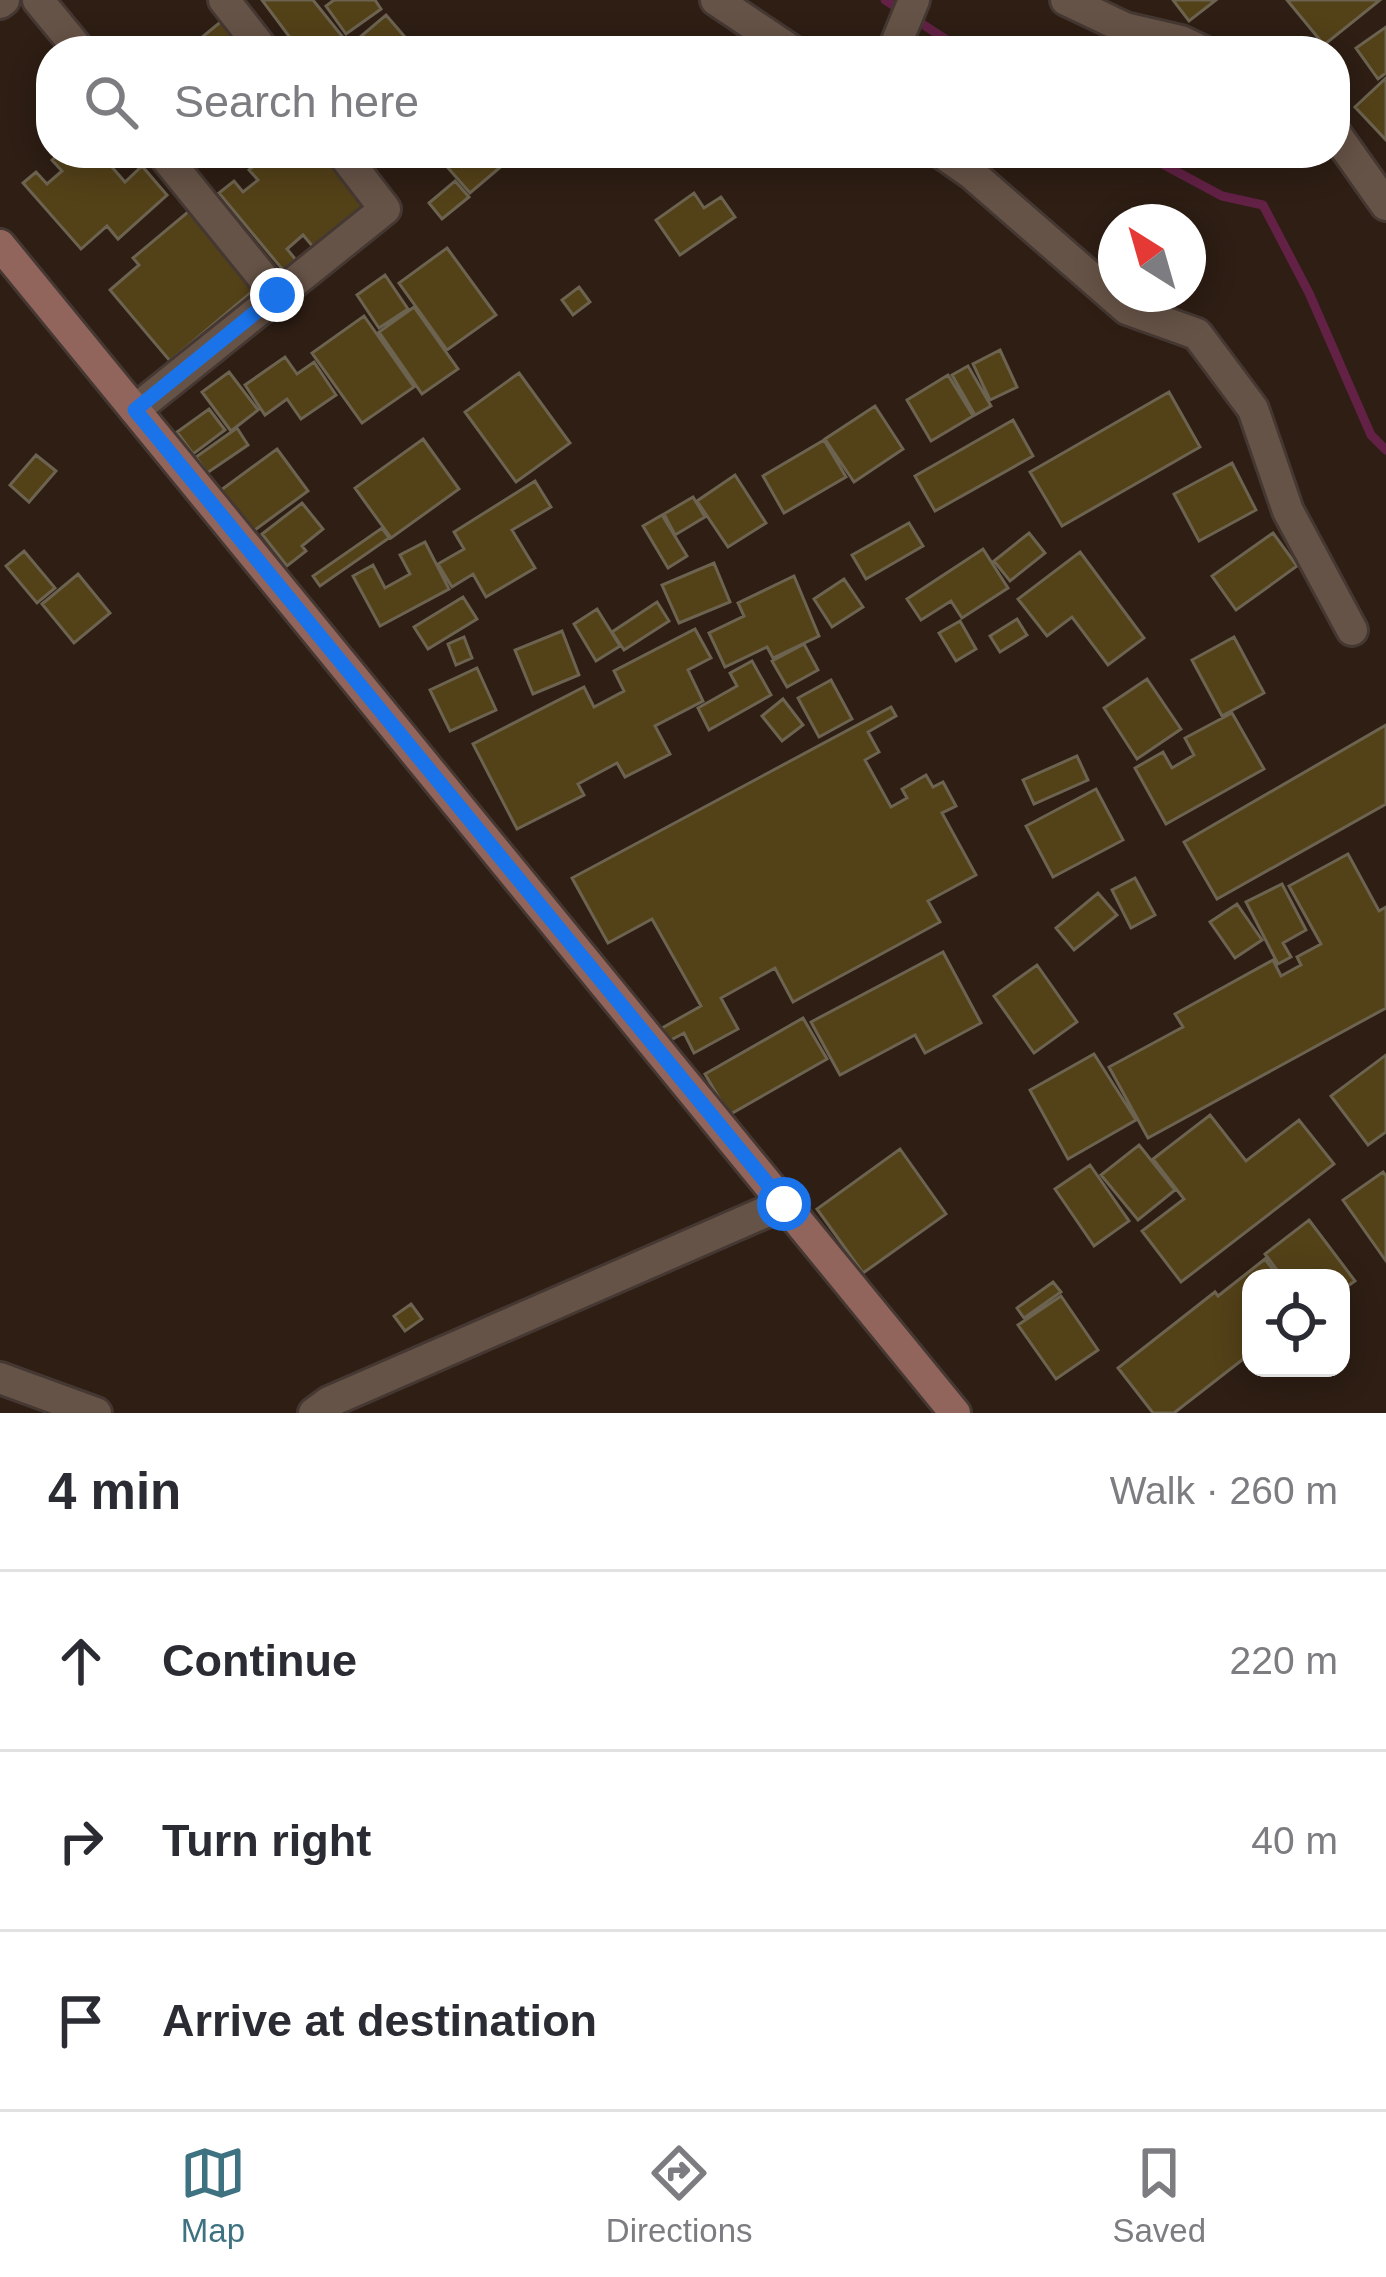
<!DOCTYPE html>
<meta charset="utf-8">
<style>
:root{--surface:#fff;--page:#f2f2f3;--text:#2b2b33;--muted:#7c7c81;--line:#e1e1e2;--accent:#3e7281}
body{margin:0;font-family:Arial,sans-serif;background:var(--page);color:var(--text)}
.controls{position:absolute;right:36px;bottom:36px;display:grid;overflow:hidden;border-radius:24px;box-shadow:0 6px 30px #0003}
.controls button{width:108px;height:108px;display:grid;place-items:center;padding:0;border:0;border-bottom:3px solid var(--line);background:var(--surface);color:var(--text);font:60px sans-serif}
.compass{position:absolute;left:1098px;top:204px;width:108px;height:108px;border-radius:50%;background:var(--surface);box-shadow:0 6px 30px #0003;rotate:323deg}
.stop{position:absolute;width:36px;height:36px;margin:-27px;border:9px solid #1a73e8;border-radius:50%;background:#fff}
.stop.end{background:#1a73e8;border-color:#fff;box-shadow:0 3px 12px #0008}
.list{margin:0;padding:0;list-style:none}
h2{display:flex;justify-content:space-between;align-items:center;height:156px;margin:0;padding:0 48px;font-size:51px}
h2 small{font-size:39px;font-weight:400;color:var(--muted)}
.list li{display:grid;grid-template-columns:78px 1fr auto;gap:36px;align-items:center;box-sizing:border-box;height:180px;padding:0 48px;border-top:3px solid var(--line)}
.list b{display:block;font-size:45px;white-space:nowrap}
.list em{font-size:39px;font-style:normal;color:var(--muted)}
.icon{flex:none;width:66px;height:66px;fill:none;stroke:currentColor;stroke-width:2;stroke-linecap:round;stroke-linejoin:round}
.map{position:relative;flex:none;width:1386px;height:1413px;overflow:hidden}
.search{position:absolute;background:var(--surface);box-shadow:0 6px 30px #0003;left:36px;right:36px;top:36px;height:132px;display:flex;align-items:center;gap:30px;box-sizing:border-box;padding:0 42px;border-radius:48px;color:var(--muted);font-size:45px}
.sheet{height:696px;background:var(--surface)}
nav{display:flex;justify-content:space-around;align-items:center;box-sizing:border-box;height:168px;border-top:3px solid var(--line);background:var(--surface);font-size:33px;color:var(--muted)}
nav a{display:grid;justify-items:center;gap:6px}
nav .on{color:var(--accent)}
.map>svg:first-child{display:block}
</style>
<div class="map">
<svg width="1386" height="1413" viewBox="0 0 1386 1413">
<rect width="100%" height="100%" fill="#2e1e14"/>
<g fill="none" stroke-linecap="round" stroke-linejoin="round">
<path stroke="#622145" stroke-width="9" d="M885,0L964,51
M1142,153L1222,196L1263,205L1309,293L1371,435L1386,450"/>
</g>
<path fill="#534118" stroke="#6c6350" stroke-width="3" d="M262,0H313L354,51H300Z
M334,0H375L381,9L346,34L326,6Z
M1173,0H1216L1189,21Z
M1287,0H1380L1324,45Z
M229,15L259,51H185Z
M386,15L417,51H349L347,48Z
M1386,27V73L1378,79L1356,48Z
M1386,78V140L1355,107Z
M60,153H126L111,166L125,182L142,166L167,195L118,239L107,226L81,249L23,183L36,172L47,184L62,171L52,160Z
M269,153H339L375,197L314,248L303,235L287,249L296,260L283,270L219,193L234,181L243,192L258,180L249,170Z
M435,153H494L504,164L470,193Z
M455,181L469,197L442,219L429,203Z
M694,193L704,208L721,197L735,217L680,255L656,220Z
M195,206L261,284L170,361L110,290L139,265L133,258Z
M447,248L496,315L447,350L399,283Z
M385,275L408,309L379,328L357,295Z
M579,287L590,302L573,315L562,300Z
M414,307L458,369L422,394L379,332Z
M364,316L414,387L362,423L312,353Z
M1000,350L1017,387L990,400L973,364Z
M285,357L297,374L314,362L336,395L301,419L287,399L265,415L245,385Z
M968,366L991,406L975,415L952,375Z
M229,372L258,410L231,431L202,392Z
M519,373L570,443L516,482L465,412Z
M948,375L973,416L931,441L907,400Z
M1169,392L1200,447L1062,526L1030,472Z
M875,406L903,449L854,482L825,439Z
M209,409L225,430L193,454L177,432Z
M1013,420L1033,456L935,511L915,476Z
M237,428L248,445L207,473L196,457Z
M423,439L459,489L391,538L355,488Z
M824,440L846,477L784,513L763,476Z
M277,449L308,491L252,532L221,490Z
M36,455L56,471L29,502L10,485Z
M1232,463L1256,510L1199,541L1174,494Z
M735,475L766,523L728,547L697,501Z
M535,481L551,507L512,530L535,568L486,597L473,574L452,587L438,564L464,549L454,532Z
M693,497L705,517L675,535L664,514Z
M302,503L323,529L302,546L306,551L287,566L262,534Z
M662,515L687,556L668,568L643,526Z
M909,523L923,546L866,579L852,555Z
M382,528L389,538L320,586L313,576Z
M1029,533L1045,553L1010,581L994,561Z
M1273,533L1297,566L1236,610L1212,576Z
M425,542L449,589L380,626L353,576L373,565L385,588L410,574L400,555Z
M983,549L1008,588L962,618L951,601L921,620L907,599Z
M24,551L55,588L37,603L6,566Z
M1080,552L1144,638L1108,665L1072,617L1047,636L1018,599Z
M714,563L730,602L679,623L662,585Z
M78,574L110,613L74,643L42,604Z
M794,576L819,636L773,658L767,647L725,667L709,633L744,616L738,603Z
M844,579L863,607L832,627L814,599Z
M463,597L477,619L428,649L414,627Z
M657,602L669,621L624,650L612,632Z
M597,609L620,646L596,661L574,624Z
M1017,619L1027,635L1000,652L990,636Z
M960,621L976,649L956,661L939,633Z
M695,629L711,658L688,670L703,701L655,726L670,754L625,777L617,763L578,784L584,795L517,829L473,744L584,687L594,707L624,691L614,671Z
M562,631L579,675L533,694L515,650Z
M464,637L472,658L456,665L448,644Z
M1234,637L1264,693L1222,716L1192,660Z
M804,644L818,670L787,687L772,661Z
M752,661L771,695L709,730L698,708L737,686L730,673Z
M477,668L496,710L450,731L430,690Z
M1147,679L1181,729L1137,759L1104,708Z
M831,680L852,719L819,737L798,698Z
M783,699L803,725L782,741L762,716Z
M891,707L896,716L868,732L879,752L865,760L891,807L907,798L902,789L926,775L933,787L943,782L956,806L942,813L976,875L928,901L940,922L793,1002L775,968L721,998L738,1029L694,1053L684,1033L669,1041L662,1028L701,1006L652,919L608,943L572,878Z
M1232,713L1264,769L1166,824L1135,768L1163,752L1172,768L1194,755L1185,738Z
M1386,725V804L1217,899L1184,842Z
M1077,756L1088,780L1034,804L1023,780Z
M1096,789L1123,840L1053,877L1026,826Z
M1348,854L1379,911L1386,907V1008L1148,1138L1109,1067L1183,1027L1175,1014L1273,960L1281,976L1301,965L1297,957L1321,944L1289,886Z
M1135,878L1155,915L1131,928L1112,890Z
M1282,884L1306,930L1283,943L1291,957L1278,964L1246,902Z
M1098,893L1117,915L1074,950L1056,928Z
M1237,904L1262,940L1235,958L1210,922Z
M943,952L981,1023L925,1053L915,1035L840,1075L811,1022Z
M1037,965L1077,1022L1034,1053L994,996Z
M803,1018L827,1059L729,1115L705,1074Z
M1094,1054L1136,1120L1068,1159L1030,1090Z
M1386,1055V1132L1368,1145L1331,1096Z
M1210,1115L1246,1161L1299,1120L1334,1164L1181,1282L1142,1231L1184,1199L1153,1159Z
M1139,1145L1175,1190L1138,1220L1101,1175Z
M900,1149L946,1214L863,1273L817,1209Z
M1090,1165L1129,1221L1094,1246L1055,1189Z
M1383,1172L1386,1176V1261L1343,1200Z
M1309,1220L1355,1281L1341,1291V1278H1283L1265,1254Z
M1265,1259L1279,1278H1251V1353L1174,1413H1153L1118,1368L1215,1292L1218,1296Z
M1053,1282L1061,1292L1024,1318L1017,1308Z
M1061,1296L1098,1350L1056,1379L1018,1325Z
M411,1304L422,1319L405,1331L394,1316Z"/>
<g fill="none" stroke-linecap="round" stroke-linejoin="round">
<g stroke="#453832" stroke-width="36">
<path id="minor" d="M38,0L80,51
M224,0L264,51
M716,0L792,51
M1066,0L1125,28L1181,41L1202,51
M0,3L4,0
M893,51L914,0
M1335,133L1386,205
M162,153L277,295
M942,153L972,174L1127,309L1197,334L1253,409L1288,511L1352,630
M135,410L385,209L342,153
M0,1378L96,1413
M314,1413L329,1402L784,1204"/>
</g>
<g stroke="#453832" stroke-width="36">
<path id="secondary" d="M0,245L955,1413"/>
</g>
<use href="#minor" stroke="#665347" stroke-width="30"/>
<use href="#secondary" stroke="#92655c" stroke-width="30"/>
</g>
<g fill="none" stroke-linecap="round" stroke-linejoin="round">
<path stroke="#1a73e8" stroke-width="15" d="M277,295L135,410L784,1204"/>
</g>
</svg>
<div class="controls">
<button><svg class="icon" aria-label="locate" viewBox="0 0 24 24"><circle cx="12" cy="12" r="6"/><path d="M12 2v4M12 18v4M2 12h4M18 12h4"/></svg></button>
</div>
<svg class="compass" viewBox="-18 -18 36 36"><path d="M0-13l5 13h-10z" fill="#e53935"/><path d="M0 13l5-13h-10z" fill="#7c7c81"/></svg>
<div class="stop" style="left:784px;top:1204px"></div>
<div class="stop end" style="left:277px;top:295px"></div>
<div class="search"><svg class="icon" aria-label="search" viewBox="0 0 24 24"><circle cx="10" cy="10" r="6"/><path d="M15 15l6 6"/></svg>Search here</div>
</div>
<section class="sheet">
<h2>4 min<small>Walk · 260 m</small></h2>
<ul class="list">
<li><svg class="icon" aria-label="ahead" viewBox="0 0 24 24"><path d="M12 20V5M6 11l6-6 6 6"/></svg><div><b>Continue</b></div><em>220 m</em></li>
<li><svg class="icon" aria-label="right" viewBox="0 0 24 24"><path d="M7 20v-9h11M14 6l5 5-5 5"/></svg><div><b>Turn right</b></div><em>40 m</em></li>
<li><svg class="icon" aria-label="arrive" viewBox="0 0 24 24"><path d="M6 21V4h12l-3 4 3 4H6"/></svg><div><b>Arrive at destination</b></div></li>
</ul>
</section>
<nav>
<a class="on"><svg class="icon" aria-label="map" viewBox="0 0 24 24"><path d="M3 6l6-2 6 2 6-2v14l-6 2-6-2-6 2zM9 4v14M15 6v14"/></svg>Map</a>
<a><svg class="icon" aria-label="directions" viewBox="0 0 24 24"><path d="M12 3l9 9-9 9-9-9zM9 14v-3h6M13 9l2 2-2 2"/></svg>Directions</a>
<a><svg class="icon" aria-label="saved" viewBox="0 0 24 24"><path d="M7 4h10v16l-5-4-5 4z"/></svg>Saved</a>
</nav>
